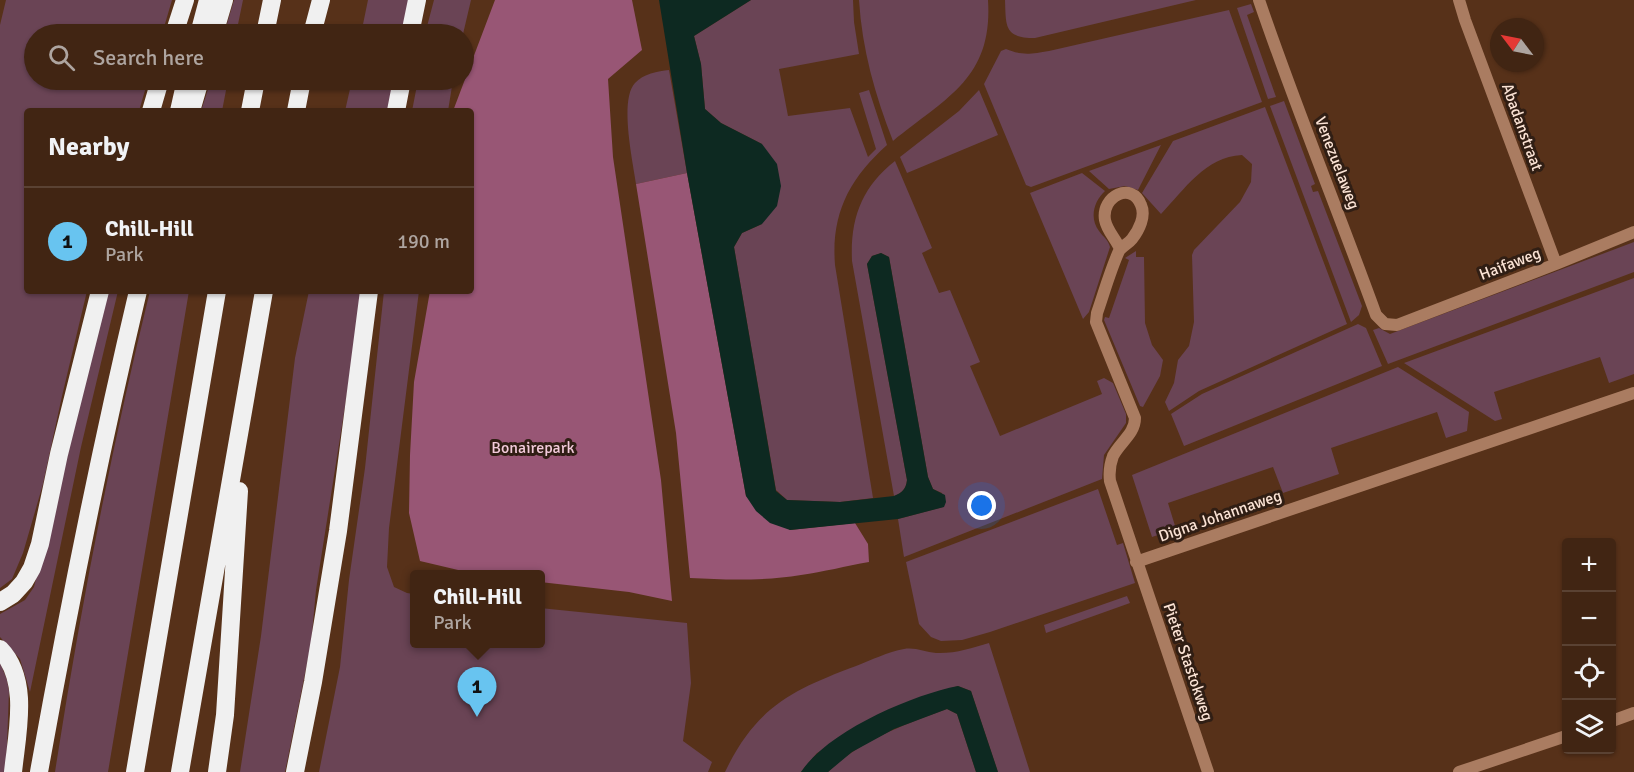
<!DOCTYPE html>
<meta charset="utf-8">
<style>
:root{--surface:#412513;--page:#482d1c;--text:#f1f3f6;--muted:#aea5a0;--line:#5a4233;--accent:#68c4f0}
body{margin:0;font-family:Signika,sans-serif;background:var(--page);color:var(--text)}
.controls{position:absolute;right:18px;bottom:18px;display:grid;overflow:hidden;border-radius:6px;box-shadow:0 2px 4px #0004}
.controls button{width:54px;height:54px;display:grid;place-items:center;padding:0;border:0;border-bottom:2px solid var(--line);background:var(--surface);color:var(--text);font:30px sans-serif}
.compass{position:absolute;left:1490px;top:18px;width:54px;height:54px;border-radius:50%;background:var(--surface);box-shadow:0 2px 4px #0004;rotate:302deg}
.you{position:absolute;left:982px;top:506px;width:21px;height:21px;margin:-15px;border:4px solid #fff;border-radius:50%;background:#1a73e8;box-shadow:0 0 0 9px #1a73e833}
.badge{display:grid;place-items:center;width:39px;height:39px;border-radius:50%;background:var(--accent);color:#111;font-size:20px;font-weight:700}
.pin{position:absolute;translate:-50% -50px;filter:drop-shadow(0 2px 3px #0008)}
.pin::after{content:'';position:absolute;top:32px;width:21px;height:18px;background:inherit;clip-path:polygon(0 0,100% 0,50% 100%)}
.popup{position:absolute;left:410px;top:570px;width:135px;height:78px;box-sizing:border-box;display:grid;place-content:center;border-radius:6px;background:var(--surface);filter:drop-shadow(0 2px 4px #0005);font-size:20px;white-space:nowrap;color:var(--muted)}
.popup b{font-size:22px;color:var(--text)}
.popup::after{content:'';position:absolute;left:50%;top:100%;margin-left:-12px;border:12px solid transparent;border-top-color:var(--surface)}
.list{margin:0;padding:0;list-style:none}
h2{display:flex;justify-content:space-between;align-items:center;height:78px;margin:0;padding:0 24px;font-size:26px}
h2 small{font-size:20px;font-weight:400;color:var(--muted)}
.list li{display:grid;grid-template-columns:39px 1fr auto;gap:18px;align-items:center;box-sizing:border-box;height:108px;padding:0 24px;border-top:2px solid var(--line)}
.list b{display:block;font-size:22px;white-space:nowrap}
.list p{margin:0;font-size:20px;white-space:nowrap;color:var(--muted)}
.list em{font-size:20px;font-style:normal;color:var(--muted)}
.icon{flex:none;width:33px;height:33px;fill:none;stroke:currentColor;stroke-width:2;stroke-linecap:round;stroke-linejoin:round}
.map{position:relative;flex:none;width:1634px;height:772px;overflow:hidden}
.search{position:absolute;background:var(--surface);box-shadow:0 2px 4px #0004;left:24px;top:24px;width:450px;height:66px;display:flex;align-items:center;gap:15px;box-sizing:border-box;padding:0 21px;border-radius:33px;color:var(--muted);font-size:22px}
.panel{position:absolute;background:var(--surface);box-shadow:0 2px 4px #0004;left:24px;top:108px;width:450px;height:186px;border-radius:6px}
.map>svg:first-child{display:block}
</style>
<div class="map">
<svg width="1634" height="772" viewBox="0 0 1634 772">
<rect width="100%" height="100%" fill="#573119"/>
<path fill="#6a4455" d="M6,0H172L162,34H34V80H148L139,111H27V291H87L62,396L43,484L23,553L12,579L0,588V25Z
M234,0H243L236,34H224Z
M368,0H410L403,34H361Z
M434,0H471L463,34H425Z
M751,0H853L854,22L859,54L779,69L788,116L850,108L868,157L876,149L859,93L869,90L887,145C849,179 831,214 835,265L873,498L840,502L787,500L776,490L734,247L742,233L762,224V144L721,123L705,109L701,64L694,36Z
M859,0H988C993,78 947,97 893,141C875,95 862,49 859,0Z
M1005,0H1196L1035,38C1004,38 1006,26 1005,0Z
M1251,4L1254,12L1247,15L1276,97L1268,99L1237,8Z
M1229,10L1262,102L1031,187L1026,185L984,84L1001,51L1006,49C1023,56 1031,54 1049,51Z
M669,70L687,173L636,184C633,162 619,100 635,83C643,74 658,71 669,70Z
M211,80H228L222,111H201Z
M352,80H394L389,111H345Z
M418,80H453L448,111H412Z
M979,90L998,135L907,173L900,157L959,111Z
M1284,101L1315,184L1311,186L1313,192L1318,191L1362,306L1359,315L1351,322L1270,106Z
M1265,107L1347,324L1199,391L1169,411L1165,402L1174,383L1178,360L1189,346L1194,322L1192,255L1194,250L1240,202L1251,182L1252,164L1242,155C1205,157 1185,189 1161,214L1142,193L1173,141Z
M1161,145L1138,190L1125,186L1109,189L1089,171Z
M895,161L932,248L922,253L939,293L950,290L980,362L970,366L1000,436L1102,394L1097,381L1104,378L1113,383L1126,414V423L1104,455L1102,479L904,557L898,519L943,507L942,493L933,489L928,477L889,257L881,253L872,256L867,264L907,480C906,489 902,493 894,496L852,261C850,218 862,187 895,161Z
M1082,173L1105,191C1094,201 1089,218 1099,231C1103,237 1108,239 1110,247L1089,312L1083,319L1030,193Z
M1634,242V272L1388,364L1373,330L1379,328L1390,334Z
M1136,251V257H1144L1145,323L1152,345L1163,360L1160,376L1143,407L1140,406L1104,320L1105,317L1109,318L1129,260L1125,258Z
M1634,278V374L1609,383L1600,357L1494,392L1502,419L1495,421L1404,363Z
M107,291H118L81,447L30,692L20,659L0,637V614L25,600L34,587Z
M150,291H189L108,772H55C80,610 111,450 150,291Z
M309,291H361L348,387L316,590L311,644L285,772H240L261,636L295,358Z
M384,291H419L389,528L387,567L394,587L407,593L414,594V644H540V608L687,623L691,683L683,741L712,762L708,772H319L340,667L349,580L365,468Z
M1358,324L1366,328L1382,366L1184,446L1171,414L1202,394Z
M1398,367L1469,412L1467,431L1446,438L1437,412L1331,448L1339,474L1283,493L1273,467L1168,503L1176,529L1152,537L1132,475Z
M1098,489L1117,545L1123,543L1135,583L990,632L962,640L941,641L931,637L919,624L906,562Z
M1127,596L1130,603L1046,633L1044,625Z
M989,643L1030,772H998L971,691L958,686L924,696L817,753L801,772H725C756,707 792,690 856,666C871,660 888,652 904,649C915,647 925,652 936,653C954,654 972,648 989,643Z
M0,662L7,680L9,691L6,772H0Z
M947,709L957,714L976,772H828C860,740 906,724 947,709Z"/>
<path fill="#985675" d="M495,0H632L642,50L608,79L613,157L661,480L672,601L629,592L540,582V574H475L420,561L409,513L410,455L414,382L430,291H471V111H453Z
M687,173L746,496L790,530L855,523L868,544L869,562C846,566 823,572 801,575C764,581 727,580 690,578L676,433L636,184Z"/>
<path fill="#0d2921" d="M659,0H751L694,36L701,64L705,109L721,123L762,144L777,164L781,186L777,206L762,224L742,233L734,247L776,491L787,500L840,502L894,496C902,493 906,489 907,480L867,264L872,256L881,253L889,257L928,477L933,489L945,495L946,502L944,507L898,519L790,530L770,523L756,511L746,496L687,173Z
M958,686L971,691L998,772H976L957,714L947,709L894,729L852,752L828,772H801C827,732 911,695 958,686Z"/>
<g fill="none" stroke-linecap="round" stroke-linejoin="round">
<path stroke="#aa7c61" stroke-width="12" d="M1259,0C1295,106 1338,210 1376,315L1385,324L1397,325L1556,264L1634,232
M1459,0L1465,20L1556,264
M1120,249C1116,239 1107,231 1105,220C1101,196 1132,181 1141,205C1146,216 1139,230 1132,239C1128,244 1122,246 1119,251C1110,271 1104,293 1097,313L1096,322L1135,418C1135,434 1120,442 1113,456C1110,464 1109,473 1110,481L1208,772
M1136,562L1634,393
M1612,721L1634,713
M1459,772L1566,736"/>
<path stroke="#f0f0f0" stroke-width="18" d="M174,34L185,0
M199,34L208,0
M214,34L224,0
M265,34L272,0
M312,34L321,0
M410,34L417,0
M151,111L160,80
M179,111L186,80
M191,111L200,80
M250,111L256,80
M296,111L302,80
M396,111L402,80
M0,602L13,594L24,582L32,568L40,544L59,454L100,291
M0,649C30,680 17,733 13,772
M39,772C68,611 100,451 138,291
M135,772L217,291
M180,772L264,291
M217,772L225,715L239,491
M295,772L313,682L338,531L369,291"/>
</g>
<g text-anchor="middle" dominant-baseline="central" stroke-width="6" stroke-linejoin="round" paint-order="stroke">
<g font-size="16" fill="#fbe3d5" stroke="#301e14">
<text transform="translate(1522 127) rotate(70)">Abadanstraat</text>
<text transform="translate(1337 163) rotate(69)">Venezuelaweg</text>
<text transform="translate(1510 264) rotate(-21)">Haifaweg</text>
<text transform="translate(1220 516) rotate(-19)">Digna Johannaweg</text>
<text transform="translate(1188 662) rotate(71)">Pieter Stastokweg</text>
</g>
<g font-size="16" fill="#f3cbdb" stroke="#301e14">
<text x="533" y="448">Bonairepark</text>
</g>
</g>
</svg>
<div class="controls">
<button>+</button>
<button>−</button>
<button><svg class="icon" aria-label="locate" viewBox="0 0 24 24"><circle cx="12" cy="12" r="6"/><path d="M12 2v4M12 18v4M2 12h4M18 12h4"/></svg></button>
<button><svg class="icon" aria-label="layers" viewBox="0 0 24 24"><path d="M12 4l9 5-9 5-9-5zM3 14l9 5 9-5"/></svg></button>
</div>
<svg class="compass" viewBox="-18 -18 36 36"><path d="M0-13l5 13h-10z" fill="#e53935"/><path d="M0 13l5-13h-10z" fill="#aea5a0"/></svg>
<div class="you"></div>
<div class="pin badge" style="left:477px;top:717px">1</div>
<div class="popup"><b>Chill-Hill</b>Park</div>
<div class="search"><svg class="icon" aria-label="search" viewBox="0 0 24 24"><circle cx="10" cy="10" r="6"/><path d="M15 15l6 6"/></svg>Search here</div>
<section class="panel">
<h2>Nearby<small></small></h2>
<ul class="list">
<li><span class="badge">1</span><div><b>Chill-Hill</b><p>Park</p></div><em>190 m</em></li>
</ul>
</section>
</div>
